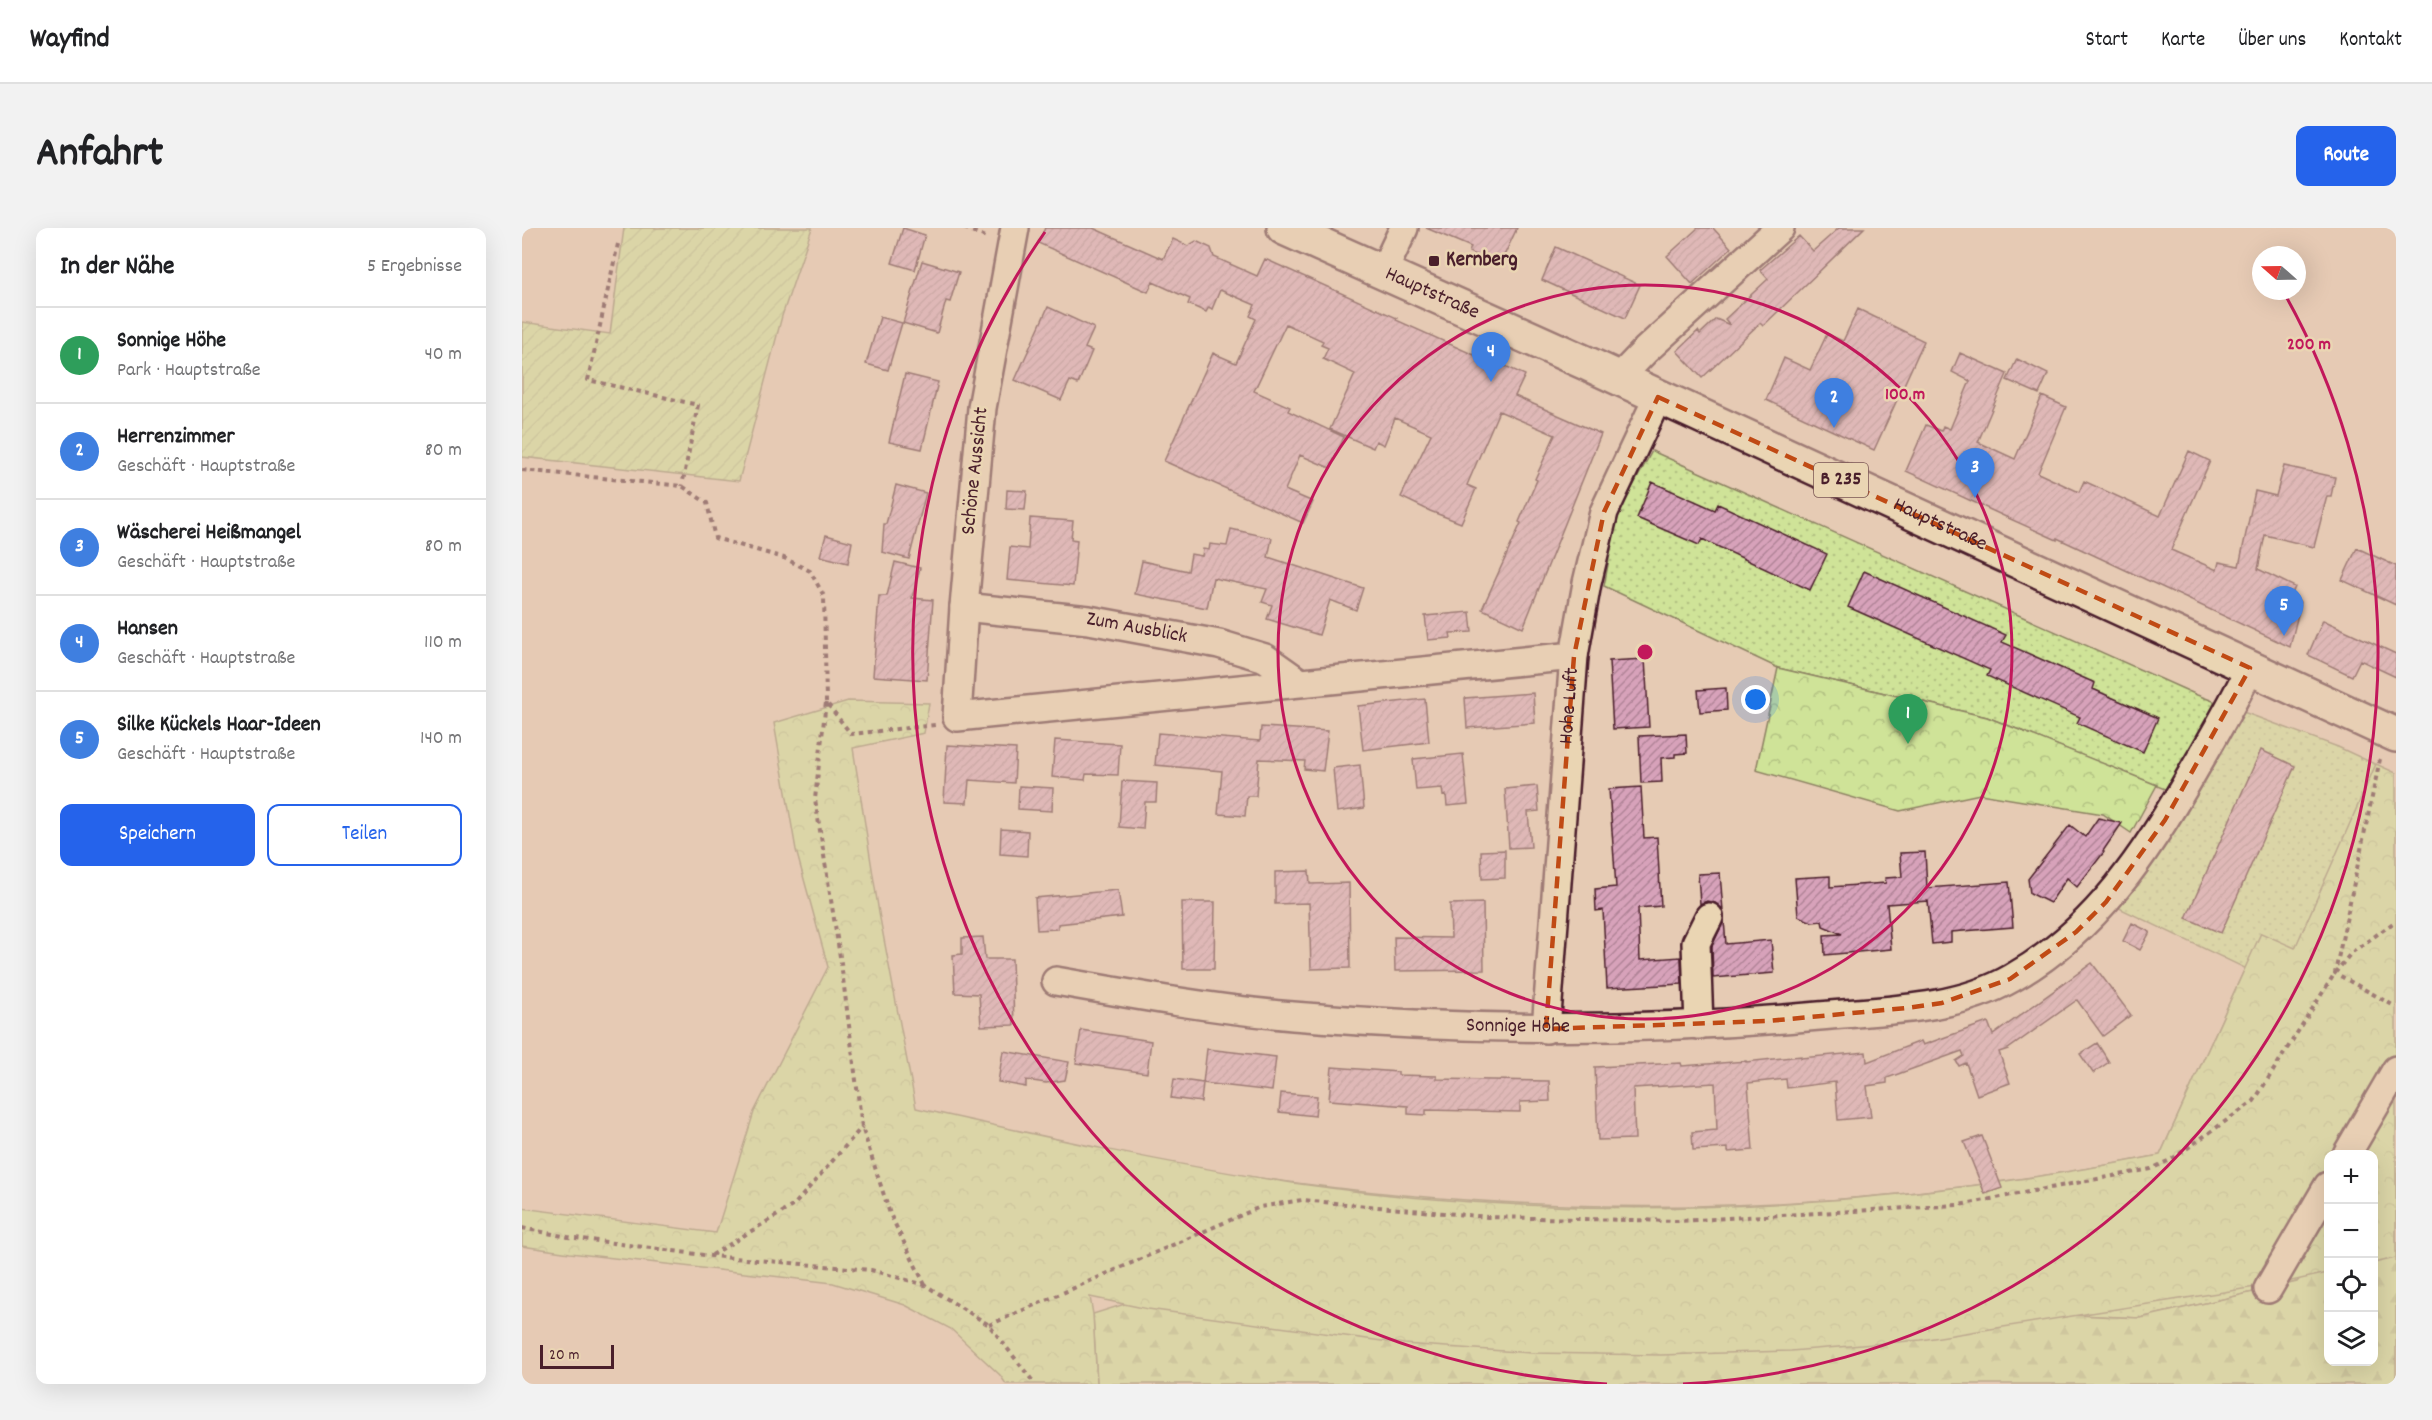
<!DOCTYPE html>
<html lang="de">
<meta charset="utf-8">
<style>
:root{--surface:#fff;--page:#f2f2f2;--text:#202124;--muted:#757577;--line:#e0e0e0;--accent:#2563eb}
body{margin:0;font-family:Dekko,sans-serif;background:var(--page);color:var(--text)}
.controls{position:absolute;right:18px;bottom:18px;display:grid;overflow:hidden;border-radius:12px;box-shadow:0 6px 24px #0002}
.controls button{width:54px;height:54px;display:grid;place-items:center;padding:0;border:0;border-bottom:2px solid var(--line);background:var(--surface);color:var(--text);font:30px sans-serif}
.compass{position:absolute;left:1730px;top:18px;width:54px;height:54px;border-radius:50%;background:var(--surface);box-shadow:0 6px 24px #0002;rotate:290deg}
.scale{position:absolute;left:18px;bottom:15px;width:74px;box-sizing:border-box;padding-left:6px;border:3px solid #4a1f2b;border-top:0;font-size:16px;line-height:21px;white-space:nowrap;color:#4a1f2b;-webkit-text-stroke:4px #ead5b3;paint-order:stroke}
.you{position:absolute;left:1234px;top:472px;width:21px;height:21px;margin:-15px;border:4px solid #fff;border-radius:50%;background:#1a73e8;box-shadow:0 0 0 9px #1a73e833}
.badge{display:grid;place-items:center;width:39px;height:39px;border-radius:50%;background:var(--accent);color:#fff;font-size:20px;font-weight:700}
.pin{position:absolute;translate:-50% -50px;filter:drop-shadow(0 2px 3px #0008)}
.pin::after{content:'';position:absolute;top:32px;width:21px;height:18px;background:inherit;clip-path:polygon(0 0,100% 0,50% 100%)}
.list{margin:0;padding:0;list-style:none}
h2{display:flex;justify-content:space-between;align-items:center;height:78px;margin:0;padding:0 24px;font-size:26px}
h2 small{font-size:20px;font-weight:400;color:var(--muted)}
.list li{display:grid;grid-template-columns:39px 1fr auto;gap:18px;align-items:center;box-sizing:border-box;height:96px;padding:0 24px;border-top:2px solid var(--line)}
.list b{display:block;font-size:22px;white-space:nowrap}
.list p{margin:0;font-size:20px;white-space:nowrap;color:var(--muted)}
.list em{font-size:20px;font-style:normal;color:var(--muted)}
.actions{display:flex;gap:12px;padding:18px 24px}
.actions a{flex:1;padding:14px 0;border:2px solid var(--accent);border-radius:12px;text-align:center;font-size:21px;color:var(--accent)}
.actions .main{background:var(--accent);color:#fff}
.icon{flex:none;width:33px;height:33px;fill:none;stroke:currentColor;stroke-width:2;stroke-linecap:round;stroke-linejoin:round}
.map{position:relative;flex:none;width:1874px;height:1156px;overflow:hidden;border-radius:12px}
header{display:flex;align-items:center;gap:36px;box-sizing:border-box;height:84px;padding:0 30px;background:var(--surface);border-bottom:2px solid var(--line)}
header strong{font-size:28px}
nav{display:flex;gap:33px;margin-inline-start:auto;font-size:21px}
.intro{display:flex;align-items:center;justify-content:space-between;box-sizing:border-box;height:144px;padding:0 36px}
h1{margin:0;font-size:42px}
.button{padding:15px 27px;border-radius:12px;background:var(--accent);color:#fff;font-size:21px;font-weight:700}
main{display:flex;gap:36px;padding:0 36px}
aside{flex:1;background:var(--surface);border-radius:12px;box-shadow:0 6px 24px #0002}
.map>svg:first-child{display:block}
</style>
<header>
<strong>Wayfind</strong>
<nav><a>Start</a><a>Karte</a><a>Über uns</a><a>Kontakt</a></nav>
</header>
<div class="intro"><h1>Anfahrt</h1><a class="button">Route</a></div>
<main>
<aside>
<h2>In der Nähe<small>5 Ergebnisse</small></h2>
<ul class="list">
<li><span class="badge" style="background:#2e9e5b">1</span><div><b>Sonnige Höhe</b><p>Park · Hauptstraße</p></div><em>40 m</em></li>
<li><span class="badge" style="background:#3f7fe0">2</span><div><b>Herrenzimmer</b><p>Geschäft · Hauptstraße</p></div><em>80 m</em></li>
<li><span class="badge" style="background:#3f7fe0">3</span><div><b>Wäscherei Heißmangel</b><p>Geschäft · Hauptstraße</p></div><em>80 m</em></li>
<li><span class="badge" style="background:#3f7fe0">4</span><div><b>Hansen</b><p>Geschäft · Hauptstraße</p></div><em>110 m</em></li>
<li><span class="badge" style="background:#3f7fe0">5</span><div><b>Silke Kückels Haar-Ideen</b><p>Geschäft · Hauptstraße</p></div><em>140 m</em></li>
</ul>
<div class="actions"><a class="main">Speichern</a><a>Teilen</a></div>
</aside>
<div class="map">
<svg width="1874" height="1156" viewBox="0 0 1874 1156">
<defs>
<pattern id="grass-dots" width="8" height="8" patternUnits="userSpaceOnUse" patternTransform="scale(1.5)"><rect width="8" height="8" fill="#cfe398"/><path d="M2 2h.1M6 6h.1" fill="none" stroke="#b3c283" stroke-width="1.8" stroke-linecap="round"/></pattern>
<pattern id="forest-firs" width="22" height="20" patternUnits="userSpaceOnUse" patternTransform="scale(1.5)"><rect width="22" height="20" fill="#cfe398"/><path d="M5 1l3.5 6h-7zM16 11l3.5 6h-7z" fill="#b3c283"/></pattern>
<pattern id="park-crowns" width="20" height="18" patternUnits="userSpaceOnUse" patternTransform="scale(1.5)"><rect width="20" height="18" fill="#cfe398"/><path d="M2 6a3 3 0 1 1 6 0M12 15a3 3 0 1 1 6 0" fill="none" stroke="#b3c283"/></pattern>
<pattern id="garden-furrows" width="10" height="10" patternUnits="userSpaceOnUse" patternTransform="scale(1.5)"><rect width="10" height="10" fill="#cfe398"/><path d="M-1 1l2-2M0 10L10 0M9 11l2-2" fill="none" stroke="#b3c283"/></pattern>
<pattern id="building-hatch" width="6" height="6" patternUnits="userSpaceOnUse" patternTransform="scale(1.5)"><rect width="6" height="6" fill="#d7a2ba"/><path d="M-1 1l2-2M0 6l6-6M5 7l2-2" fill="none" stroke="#b08397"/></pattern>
</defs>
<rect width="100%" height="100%" fill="#e6cbb4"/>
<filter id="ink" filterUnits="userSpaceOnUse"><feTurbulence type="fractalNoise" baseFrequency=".0167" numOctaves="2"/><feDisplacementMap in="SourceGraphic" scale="12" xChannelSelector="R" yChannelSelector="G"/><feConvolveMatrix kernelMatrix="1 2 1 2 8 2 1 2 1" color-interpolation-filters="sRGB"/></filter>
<g filter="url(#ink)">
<path fill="url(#grass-dots)" stroke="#8c8162" stroke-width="1.5" d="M1130,223L1675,467L1816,519L1874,546L1852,926H1806V1019L1775,1054L1618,1090L1458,1082L704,945C1023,994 1321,990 1638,927L1723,740L1597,680L1670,572L1465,489L1256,440L1082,358L1095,288Z"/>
<path fill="url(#forest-firs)" stroke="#8c8162" stroke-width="1.5" d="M1874,946V1156H575L571,1086L692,1048L1618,1090L1775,1054L1806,1019V1134H1852V971Z"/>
<path fill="url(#park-crowns)" stroke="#8c8162" stroke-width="1.5" d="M1256,440L1465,489L1635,557L1609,605L1581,586L1458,566L1378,583L1234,542Z
M326,473L407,475L402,505L331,520L357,685L394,880C519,908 644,936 771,955C1059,997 1353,983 1638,927L1739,705L1773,720L1854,536L1874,545V1030L1852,1035V926H1806V1045L1765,1054L1399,1112L1269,1123L1139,1127L1010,1125L882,1116L626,1081L568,1069L571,1086L575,1156H484L478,1147L429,1101L383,1077L311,1055L48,1025L0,1018V980L194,1005L232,884L306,739L274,622L252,495Z"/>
<path fill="url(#garden-furrows)" stroke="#8c8162" stroke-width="1.5" d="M102,0H290L260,88L217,253L0,229V94L88,106Z"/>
<path fill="url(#building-hatch)" stroke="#4a1f2b" stroke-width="1.5" d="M381,0L403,7L393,42L370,35Z
M523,0H571L641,31L651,11L666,18L674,13L689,20L692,29L735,48L743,31L875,90L874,92L952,127L953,124L1003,147L993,168L1079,206L1001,400L960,381L999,295L997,294L1015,252L1013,251L1033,207L977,183L945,257L954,261L939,295L908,283L879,269L909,206L873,190L862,217L854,213L851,220L808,201L833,146L801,131L806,120L799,117L801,113L764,96L732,163L768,179L766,183L822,209L808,240L778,227L763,262L791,274L781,295L642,233L691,125L714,135L734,91L728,88L733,77L698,62L690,81L687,79L684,84L666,76L668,71L631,54L626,64L516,15Z
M904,0H995L980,32L972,29L971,34L947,24L949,19Z
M1176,0H1191L1209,20L1170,56L1145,28Z
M1317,0H1342L1241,98L1238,95L1180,150L1155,123L1176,103L1178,106L1194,91L1208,97L1203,91L1246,51L1238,42L1277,8L1291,23Z
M1034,19L1118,57L1103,90L1020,52Z
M400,33L437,44L428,74L424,73L415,105L381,95Z
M526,79L572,100L563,120L570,123L556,156L548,153L539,172L493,152Z
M1336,81L1402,113L1352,222L1244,172L1262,130L1288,142L1305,106L1321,113Z
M358,89L380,95L366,142L344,136Z
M1438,125L1485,146L1456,214L1493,231L1520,168L1544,179L1516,245L1557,264L1562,253L1638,288L1667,223L1688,233L1649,322L1695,342L1697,334L1717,338L1733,263L1754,268L1762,238L1813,249L1809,268H1805L1792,319L1743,307L1736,341L1773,359L1769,368L1779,374L1768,419L1535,310V312L1484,289L1384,243L1404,197L1419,203L1421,198L1428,201L1448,153L1430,144Z
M1495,131L1526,146L1517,166L1485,152Z
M383,146L416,154L400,221L367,214Z
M1130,254L1193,282L1196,276L1305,326L1288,362L1180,311L1177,317L1115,290Z
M374,257L404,265L387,331L360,324L362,296H364Z
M485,262L505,263L503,282L484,281Z
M508,290L551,293L549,311L555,312L551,358L485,352L488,319L506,321Z
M709,301L750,310L746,329L841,360L834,382L808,372L797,407L745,391L750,377L740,374L745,361L691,350L685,380L613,366L620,333L666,343L669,326L680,328L681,321L687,322L688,316L705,318Z
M304,307L330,314L326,335L298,328Z
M1835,320L1874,338V377L1820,352Z
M373,334L398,340L390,370L411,372L405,452L351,448L357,368H365Z
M1342,343L1484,407L1480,414L1573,455L1571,461L1636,490L1621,524L1555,495L1558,489L1465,448L1468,442L1326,379Z
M948,384L950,404L928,405L929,410L906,412L903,388Z
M1801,392L1874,426V449L1838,432L1830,448L1786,427Z
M1123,431L1127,499L1091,501L1087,433Z
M1204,460L1205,482L1178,484L1176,462Z
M1011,465L1013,495L945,500L943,470Z
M903,471L907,514L841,522L836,478Z
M739,499L806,503L801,543L782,541L783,533L737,531L734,568H725L723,588L696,586L700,543L633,537L636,505L738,513Z
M1164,506L1165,525L1153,526V529L1139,530L1140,554L1119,555L1117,508Z
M533,512L598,516L596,547L564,546L563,552L530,549Z
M425,517L494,521L492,555L447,552L445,575L422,574Z
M1739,522L1773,538L1699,705L1664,690Z
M941,526L946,576L925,578L924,567L921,568L920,560L894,562L891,531Z
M838,537L842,580L815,584L811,540Z
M600,553L635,555L634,574H623L621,601L597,599Z
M497,558L531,560L530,583L496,581Z
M1015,558L1017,583L1006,584L1009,619L987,620L983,561Z
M1119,559L1122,610L1135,609L1139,678L1116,680L1118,732L1159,729L1160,756L1085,760L1081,682L1074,683L1073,661L1094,659L1087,561Z
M1576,590L1600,595L1581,623L1582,624L1555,659L1545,650L1528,675L1508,665L1506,651L1548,597L1563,609Z
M479,601L506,603L505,628L478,626Z
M983,622V650L960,651L959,623Z
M1403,624L1405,660L1487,654L1491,699L1429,704V714L1410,716L1406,673L1365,676L1369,721L1303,727L1302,707L1320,706L1301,698L1300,693L1290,694L1276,688L1273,650L1308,648V659L1364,655L1363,650L1380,649L1378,625Z
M787,643L788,656L827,655L828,740L789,741L787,675L753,676V644Z
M1198,645L1201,683L1193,675L1185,673L1178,676L1176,646Z
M596,662L600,689L536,696V701L515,702L513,670Z
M660,674H693L692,741H661Z
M961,675L962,742L873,743L872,709L929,710L928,676Z
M1202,692L1204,716L1249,712L1252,745L1191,750L1190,718Z
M1610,695L1628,704L1618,722L1601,713Z
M461,709L463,731H490L492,797L459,798L457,766L433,765L431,727L440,726V710Z
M1570,735L1609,787L1581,808L1555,772L1486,821L1477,824L1488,855L1455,867L1444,835L1437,838L1434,833L1442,828L1440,823L1365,850V855L1345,858L1349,889L1316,892L1313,854L1265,860L1264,851L1226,855L1231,922L1206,924V920L1171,922L1170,904L1195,902L1193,855L1111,860L1113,911L1076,912L1073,839L1159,835L1160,838L1224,833V834L1279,828V830L1344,824L1345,834L1399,813L1401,817L1466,794L1471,807Z
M559,802L629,813L625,845L554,835Z
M1575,815L1587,834L1571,845L1558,826Z
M685,821L754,829L750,863L681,855Z
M481,823L547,834L543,852L524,855L504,852V859L476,854Z
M810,839L876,844V847L915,848V851L1027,853L1028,873L998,874V884L904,882V887L886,886V878L807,872Z
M652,851L681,855L679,874L649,870Z
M759,865L795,868L793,888L757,884Z
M1460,908L1480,960L1463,966L1442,914Z"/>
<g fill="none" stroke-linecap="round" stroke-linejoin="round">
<g stroke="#4a1f2b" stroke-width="32">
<g id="minor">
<path d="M493,0L460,180L442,379L435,489L1052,428"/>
<path d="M861,44L882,0"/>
<path d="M1097,150L1124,122L1258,0"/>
<path id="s1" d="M442,379L567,392L697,416L743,430L777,454"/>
<path id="s2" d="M534,753C613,767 691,781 771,788C947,803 1121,804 1297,788C1361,782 1433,783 1490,750C1574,703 1626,623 1672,542C1692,508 1711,475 1728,440"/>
<path d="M1177,797L1174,715L1187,689"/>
<path id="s3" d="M1024,801L1052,428L1065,355L1082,284L1136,169"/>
<path d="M1825,926L1874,842"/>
<path d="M1746,1061L1806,958"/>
</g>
</g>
<g stroke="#4a1f2b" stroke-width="38">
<g id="major">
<path id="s4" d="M762,0L1064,135L1874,507"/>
</g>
</g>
<path stroke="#4a1f2b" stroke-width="4" stroke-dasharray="4.5 4.5" stroke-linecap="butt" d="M442,0L464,9
M96,16L66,152L176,177L160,258
M0,242L160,258L185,275L193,310L262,330L288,343L302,368L304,474
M1858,531L1813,745L1874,779
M0,1000L46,1009L189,1028L349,1042L403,1057L467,1097L513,1156
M190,1027L272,977L340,899
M403,1057L368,986L340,899L319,735L293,571L304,474L329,506L413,497
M467,1097L738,979L780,972L966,989L1155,993L1437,977L1629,941L1650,931L1732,873L1813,745L1829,725L1874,693"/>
<use href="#minor" stroke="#ead5b3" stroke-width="27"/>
<use href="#major" stroke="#ead5b3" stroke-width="33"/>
</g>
</g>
<path d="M0 0H1874V1156H0ZM1136,169L1728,440L1643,592L1584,674L1554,704L1488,751L1420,775L1384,780L1246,793L1024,801L1052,428L1082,284Z" fill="#e6cbb4" fill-opacity=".55" fill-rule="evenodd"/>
<path fill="none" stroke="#c04a14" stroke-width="4.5" stroke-dasharray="12 8" stroke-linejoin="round" d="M1136,169L1728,440L1643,592L1584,674L1554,704L1488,751L1420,775L1384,780L1246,793L1024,801L1052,428L1082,284Z"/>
<g fill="none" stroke="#c2185b" stroke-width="3">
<circle cx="1123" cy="424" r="367"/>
<path d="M1085 1156A733 733 0 0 1 523 4M1761 63A733 733 0 0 1 1161 1156"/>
</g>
<rect fill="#4a1f2b" stroke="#ead5b3" stroke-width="2" x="906" y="27" width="12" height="12" rx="3"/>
<g text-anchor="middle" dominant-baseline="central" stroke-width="5" stroke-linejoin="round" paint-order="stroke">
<rect fill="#ead5b3" stroke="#7a5654" stroke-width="1.5" x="1292" y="235" width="54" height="34" rx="4.5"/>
<g font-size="20" font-weight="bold" fill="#4a1f2b">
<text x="1319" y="252">B 235</text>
</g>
<g font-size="21" font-weight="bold" fill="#4a1f2b" stroke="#ead5b3" text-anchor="start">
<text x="924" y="33">Kernberg</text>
</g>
<g font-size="21" fill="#4a1f2b" stroke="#ead5b3">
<text stroke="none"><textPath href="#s4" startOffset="162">Hauptstraße</textPath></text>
<text transform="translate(454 243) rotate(-84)">Schöne Aussicht</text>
<text stroke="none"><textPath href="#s4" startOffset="720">Hauptstraße</textPath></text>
<text stroke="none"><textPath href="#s1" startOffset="174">Zum Ausblick</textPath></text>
<text stroke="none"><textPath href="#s3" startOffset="324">Hohe Luft</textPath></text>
<text stroke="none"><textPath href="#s2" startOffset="465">Sonnige Höhe</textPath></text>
</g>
</g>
<circle cx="1123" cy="424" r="9" fill="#c2185b" stroke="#ead5b3" stroke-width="3"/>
<g font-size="18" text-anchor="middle" font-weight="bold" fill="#c2185b" stroke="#ead5b3" stroke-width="5" stroke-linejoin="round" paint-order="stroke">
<text x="1787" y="121">200 m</text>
<text x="1383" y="171">100 m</text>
</g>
</svg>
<div class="controls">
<button>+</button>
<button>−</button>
<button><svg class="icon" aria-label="locate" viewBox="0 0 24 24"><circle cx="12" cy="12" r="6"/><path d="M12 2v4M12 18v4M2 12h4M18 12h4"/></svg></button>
<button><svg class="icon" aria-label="layers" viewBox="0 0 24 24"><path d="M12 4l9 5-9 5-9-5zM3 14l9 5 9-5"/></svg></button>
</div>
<svg class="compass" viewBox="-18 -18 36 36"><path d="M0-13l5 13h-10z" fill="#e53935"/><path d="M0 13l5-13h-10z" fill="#757577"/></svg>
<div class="scale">20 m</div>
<div class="you"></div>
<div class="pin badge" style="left:1386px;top:516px;background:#2e9e5b">1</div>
<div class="pin badge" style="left:1312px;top:200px;background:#3f7fe0">2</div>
<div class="pin badge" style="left:1453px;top:270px;background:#3f7fe0">3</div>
<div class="pin badge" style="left:969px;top:154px;background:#3f7fe0">4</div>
<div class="pin badge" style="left:1762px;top:408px;background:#3f7fe0">5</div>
</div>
</main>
